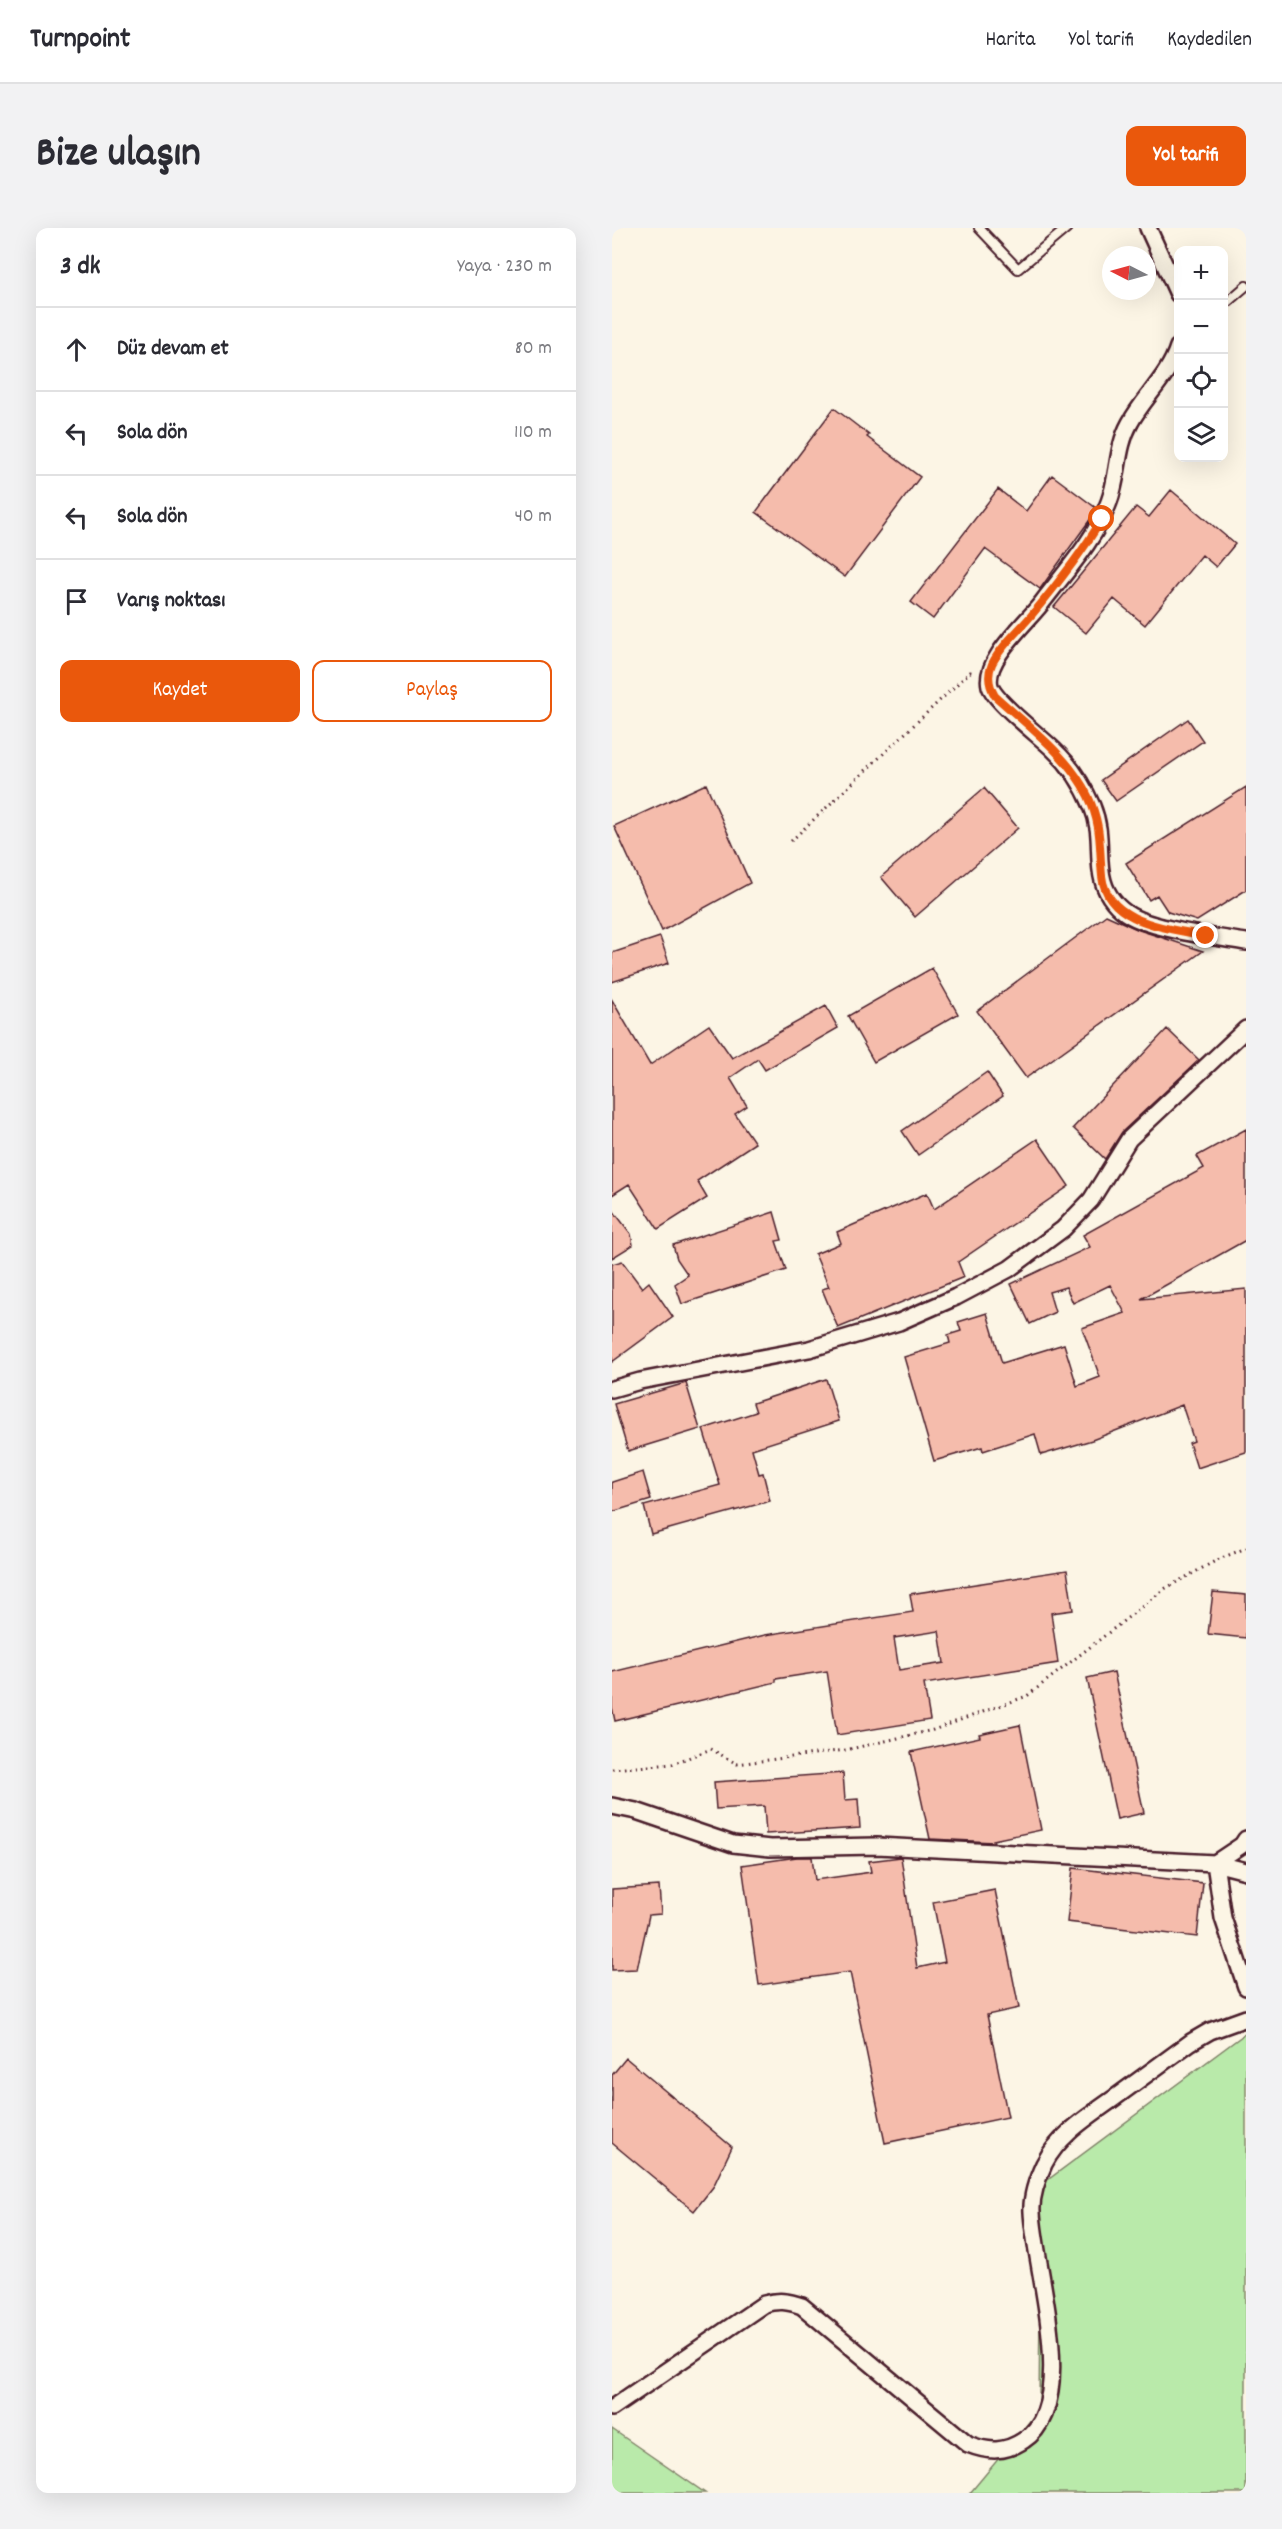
<!DOCTYPE html>
<html lang="tr">
<meta charset="utf-8">
<style>
:root{--surface:#fff;--page:#f2f2f3;--text:#2b2b33;--muted:#7c7c81;--line:#e1e1e2;--accent:#ea580c}
body{margin:0;font-family:Dekko,sans-serif;background:var(--page);color:var(--text)}
.controls{position:absolute;right:18px;top:18px;display:grid;overflow:hidden;border-radius:12px;box-shadow:0 6px 24px #0002}
.controls button{width:54px;height:54px;display:grid;place-items:center;padding:0;border:0;border-bottom:2px solid var(--line);background:var(--surface);color:var(--text);font:30px sans-serif}
.compass{position:absolute;left:490px;top:18px;width:54px;height:54px;border-radius:50%;background:var(--surface);box-shadow:0 6px 24px #0002;rotate:276deg}
.stop{position:absolute;width:18px;height:18px;margin:-14px;border:4px solid #ea580c;border-radius:50%;background:#fff}
.stop.end{background:#ea580c;border-color:#fff;box-shadow:0 2px 6px #0008}
.list{margin:0;padding:0;list-style:none}
h2{display:flex;justify-content:space-between;align-items:center;height:78px;margin:0;padding:0 24px;font-size:26px}
h2 small{font-size:20px;font-weight:400;color:var(--muted)}
.list li{display:grid;grid-template-columns:39px 1fr auto;gap:18px;align-items:center;box-sizing:border-box;height:84px;padding:0 24px;border-top:2px solid var(--line)}
.list b{display:block;font-size:22px;white-space:nowrap}
.list em{font-size:20px;font-style:normal;color:var(--muted)}
.actions{display:flex;gap:12px;padding:18px 24px}
.actions a{flex:1;padding:14px 0;border:2px solid var(--accent);border-radius:12px;text-align:center;font-size:21px;color:var(--accent)}
.actions .main{background:var(--accent);color:#fff}
.icon{flex:none;width:33px;height:33px;fill:none;stroke:currentColor;stroke-width:2;stroke-linecap:round;stroke-linejoin:round}
.map{position:relative;flex:none;width:634px;height:2265px;overflow:hidden;border-radius:12px}
header{display:flex;align-items:center;gap:36px;box-sizing:border-box;height:84px;padding:0 30px;background:var(--surface);border-bottom:2px solid var(--line)}
header strong{font-size:28px}
nav{display:flex;gap:33px;margin-inline-start:auto;font-size:21px}
.intro{display:flex;align-items:center;justify-content:space-between;box-sizing:border-box;height:144px;padding:0 36px}
h1{margin:0;font-size:42px}
.button{padding:15px 27px;border-radius:12px;background:var(--accent);color:#fff;font-size:21px;font-weight:700}
main{display:flex;gap:36px;padding:0 36px}
aside{flex:1;background:var(--surface);border-radius:12px;box-shadow:0 6px 24px #0002}
.map>svg:first-child{display:block}
</style>
<header>
<strong>Turnpoint</strong>
<nav><a>Harita</a><a>Yol tarifi</a><a>Kaydedilen</a></nav>
</header>
<div class="intro"><h1>Bize ulaşın</h1><a class="button">Yol tarifi</a></div>
<main>
<aside>
<h2>3 dk<small>Yaya · 230 m</small></h2>
<ul class="list">
<li><svg class="icon" aria-label="ahead" viewBox="0 0 24 24"><path d="M12 20V5M6 11l6-6 6 6"/></svg><div><b>Düz devam et</b></div><em>80 m</em></li>
<li><svg class="icon" aria-label="left" viewBox="0 0 24 24"><path d="M17 20v-9H6M10 6l-5 5 5 5"/></svg><div><b>Sola dön</b></div><em>110 m</em></li>
<li><svg class="icon" aria-label="left" viewBox="0 0 24 24"><path d="M17 20v-9H6M10 6l-5 5 5 5"/></svg><div><b>Sola dön</b></div><em>40 m</em></li>
<li><svg class="icon" aria-label="arrive" viewBox="0 0 24 24"><path d="M6 21V4h12l-3 4 3 4H6"/></svg><div><b>Varış noktası</b></div></li>
</ul>
<div class="actions"><a class="main">Kaydet</a><a>Paylaş</a></div>
</aside>
<div class="map">
<svg width="634" height="2265" viewBox="0 0 634 2265">
<rect width="100%" height="100%" fill="#fcf5e5"/>
<filter id="ink" filterUnits="userSpaceOnUse"><feTurbulence type="fractalNoise" baseFrequency=".0167" numOctaves="2"/><feDisplacementMap in="SourceGraphic" scale="12" xChannelSelector="R" yChannelSelector="G"/><feConvolveMatrix kernelMatrix="1 2 1 2 8 2 1 2 1" color-interpolation-filters="sRGB"/></filter>
<g filter="url(#ink)">
<path fill="#b9eaaa" stroke="#82846a" stroke-width="1.5" d="M634,1805V2265H358L427,2182L429,1957Z
M0,2201L93,2265H0Z"/>
<path fill="#f5bcac" stroke="#4a1f2b" stroke-width="1.5" fill-rule="evenodd" d="M222,180L257,207L255,209L308,249L233,349L144,284Z
M440,247L484,280L477,293L428,361L373,321L321,391L299,374L386,261L414,283Z
M559,262L623,316L604,339L590,327L533,397L502,371L474,405L442,379L524,279L537,289Z
M576,491L591,513L504,573L489,552Z
M94,556L138,655L50,703L2,598Z
M634,559V662L585,693L556,684L545,667L537,672L514,635Z
M372,560L406,600L303,689L269,649Z
M494,687L527,702L591,723L414,850L365,783Z
M48,709L57,735L0,754V725Z
M320,740L346,786L262,834L236,788Z
M0,772L38,837L97,797L120,830L214,778L226,800L153,842L146,831L118,850L135,878L123,886L143,915L85,953L95,970L46,1001L17,956L0,967Z
M555,801L587,832L510,904L493,931L461,900Z
M375,844L391,868L306,927L290,903Z
M634,901V1012L529,1071L634,1061V1224L585,1240L577,1215L582,1213L570,1177L480,1212L429,1227L423,1206L371,1223L370,1219L322,1233L292,1129L338,1115L336,1107L349,1103L346,1094L375,1085L390,1135L452,1116L465,1158L488,1149L470,1100L513,1085L498,1057L461,1075L454,1059L437,1064L443,1084L418,1096L399,1056L478,1019L471,1007L592,940L585,928Z
M425,911L457,958L346,1034L352,1049L226,1100L210,1061L217,1059L203,1026L229,1015L225,1004L315,965L322,981Z
M0,981L19,1006L21,1017L0,1030Z
M162,984L170,1012L164,1013L174,1042L70,1076L63,1056L76,1047L65,1031L61,1017Z
M10,1033L30,1060L37,1054L61,1089L0,1134V1036Z
M214,1151L227,1193L140,1221L147,1246L151,1245L158,1273L39,1306L32,1278L108,1257L91,1201L144,1184L141,1175Z
M74,1155L88,1201L16,1223L2,1176Z
M31,1244L39,1272L0,1284V1254Z
M455,1342L461,1382L439,1385L446,1435L312,1456L318,1492L225,1507L215,1443L164,1451V1454L3,1493L0,1479V1444L153,1407L301,1384L298,1366ZM327,1403L332,1435L287,1442L282,1410Z
M601,1364L634,1367V1410L596,1406Z
M502,1444L532,1585L505,1591L475,1450Z
M408,1497L429,1602L381,1612L382,1614L318,1611L299,1524L368,1509L367,1506Z
M231,1545L233,1572L246,1571L248,1600L154,1606L152,1578L104,1581L102,1554Z
M185,1629H200L203,1652L259,1644L257,1633L289,1629L305,1740L333,1734L321,1674L383,1662L407,1780L375,1787L396,1889L273,1915L238,1744L147,1757L130,1637Z
M461,1640L591,1655L585,1709L455,1694Z
M47,1658L49,1686L37,1687L25,1741L0,1742V1661Z
M14,1830L120,1919L101,1959L82,1983L0,1915V1847Z"/>
<g fill="none" stroke-linecap="round" stroke-linejoin="round">
<g stroke="#4a1f2b" stroke-width="12">
<path id="service" d="M367,0L406,41L455,0
M612,77L634,58"/>
</g>
<g stroke="#4a1f2b" stroke-width="20">
<path id="minor" d="M536,0L566,66
M566,119C557,148 532,169 518,195C504,220 507,248 497,274C484,310 455,342 432,372C417,393 371,431 378,458C383,474 428,508 442,522C458,537 471,557 480,578C492,607 484,628 491,653C495,668 506,681 519,688C545,702 604,709 634,714
M0,1161L28,1153L197,1121L287,1094L344,1069L397,1041L451,1001L479,972L517,911L634,801
M0,1578L24,1583L121,1616L158,1620L265,1618L603,1635L630,1617L634,1611
M634,1643L603,1635L611,1690L634,1759
M0,2180L152,2076C166,2072 176,2073 190,2078L356,2216C376,2224 393,2225 412,2212C468,2176 422,2038 420,1984C419,1969 426,1949 432,1936C448,1905 478,1888 505,1868C530,1850 554,1832 579,1814L598,1803L634,1790"/>
</g>
<path stroke="#4a1f2b" stroke-width="3" stroke-dasharray="1.5 4.5" stroke-linecap="butt" d="M179,613L358,444L363,445
M0,1541L60,1536L99,1521L125,1536L234,1522L321,1502L415,1468L554,1360L607,1331L634,1320"/>
<use href="#service" stroke="#fcf5e5" stroke-width="8"/>
<use href="#minor" stroke="#fcf5e5" stroke-width="15"/>
</g>
</g>
<g fill="none" stroke-linecap="round" stroke-linejoin="round" filter="url(#ink)">
<path stroke="#ea580c" stroke-width="8" d="M490,291C470,325 444,358 418,389C406,403 388,419 380,436C375,447 377,458 383,468C416,498 456,527 476,568C490,598 487,617 490,648C495,696 558,700 594,708"/>
</g>
</svg>
<div class="controls">
<button>+</button>
<button>−</button>
<button><svg class="icon" aria-label="locate" viewBox="0 0 24 24"><circle cx="12" cy="12" r="6"/><path d="M12 2v4M12 18v4M2 12h4M18 12h4"/></svg></button>
<button><svg class="icon" aria-label="layers" viewBox="0 0 24 24"><path d="M12 4l9 5-9 5-9-5zM3 14l9 5 9-5"/></svg></button>
</div>
<svg class="compass" viewBox="-18 -18 36 36"><path d="M0-13l5 13h-10z" fill="#e53935"/><path d="M0 13l5-13h-10z" fill="#7c7c81"/></svg>
<div class="stop" style="left:490px;top:291px"></div>
<div class="stop end" style="left:594px;top:708px"></div>
</div>
</main>
